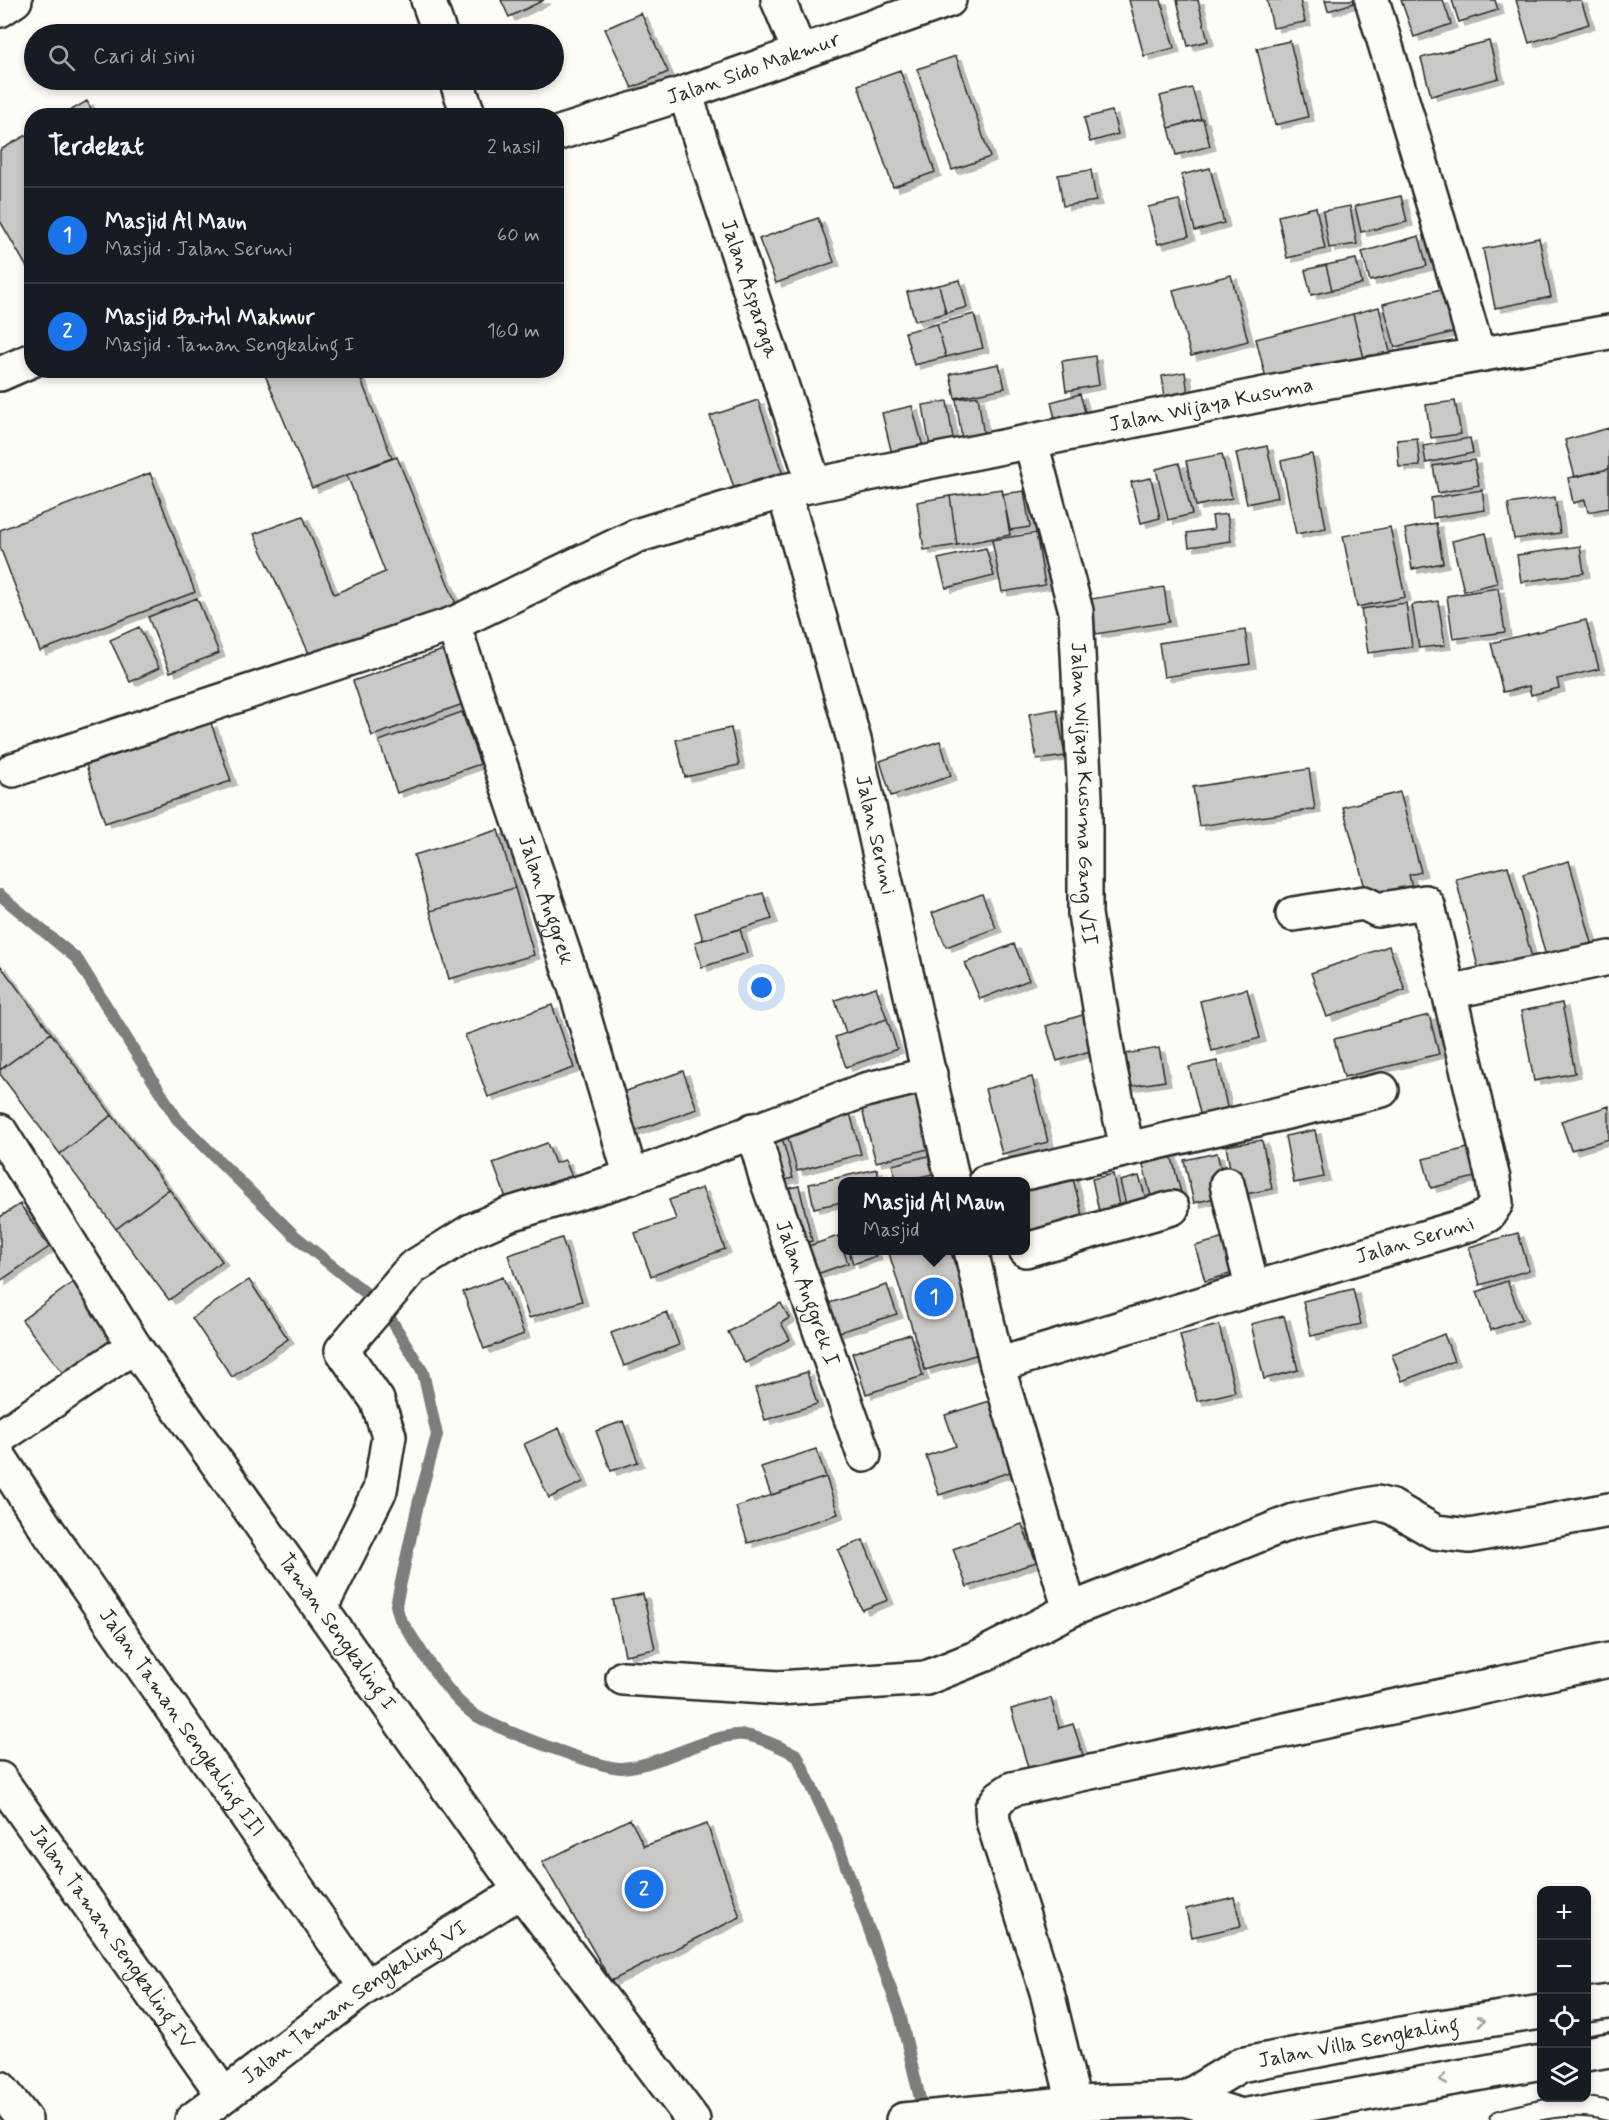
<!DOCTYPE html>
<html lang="id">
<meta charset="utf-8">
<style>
:root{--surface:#171b24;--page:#20242c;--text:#f1f3f6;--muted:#9ea1a6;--line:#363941;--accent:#1a73e8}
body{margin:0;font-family:Mynerve,sans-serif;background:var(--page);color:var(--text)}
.controls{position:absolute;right:18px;bottom:18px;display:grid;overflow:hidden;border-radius:12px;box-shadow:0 3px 9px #0003}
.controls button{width:54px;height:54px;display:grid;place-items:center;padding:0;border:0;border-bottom:2px solid var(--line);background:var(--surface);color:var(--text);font:30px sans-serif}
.you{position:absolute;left:762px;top:988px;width:21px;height:21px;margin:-15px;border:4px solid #fff;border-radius:50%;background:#1a73e8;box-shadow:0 0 0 9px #1a73e833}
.badge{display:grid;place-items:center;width:39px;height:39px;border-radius:50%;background:var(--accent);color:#fff;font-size:20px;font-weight:700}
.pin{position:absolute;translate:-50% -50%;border:3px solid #fff;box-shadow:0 2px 6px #0006}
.popup{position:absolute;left:838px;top:1177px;width:192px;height:78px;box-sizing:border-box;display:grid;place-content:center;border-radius:12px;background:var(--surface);filter:drop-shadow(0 2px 4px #0005);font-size:20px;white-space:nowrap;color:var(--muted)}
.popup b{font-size:22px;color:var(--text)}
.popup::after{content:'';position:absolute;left:50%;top:100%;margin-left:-12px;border:12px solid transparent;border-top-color:var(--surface)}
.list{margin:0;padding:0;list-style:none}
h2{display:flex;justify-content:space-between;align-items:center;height:78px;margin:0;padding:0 24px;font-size:26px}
h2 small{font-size:20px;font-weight:400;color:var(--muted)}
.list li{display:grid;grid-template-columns:39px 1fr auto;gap:18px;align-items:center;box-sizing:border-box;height:96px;padding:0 24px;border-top:2px solid var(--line)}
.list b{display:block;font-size:22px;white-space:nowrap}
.list p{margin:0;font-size:20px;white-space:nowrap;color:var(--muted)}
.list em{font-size:20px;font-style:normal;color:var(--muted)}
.icon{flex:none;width:33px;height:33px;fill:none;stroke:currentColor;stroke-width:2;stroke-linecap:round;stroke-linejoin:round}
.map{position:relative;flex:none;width:1609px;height:2120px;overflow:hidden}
.search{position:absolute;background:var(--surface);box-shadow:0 3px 9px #0003;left:24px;top:24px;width:540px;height:66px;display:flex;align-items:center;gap:15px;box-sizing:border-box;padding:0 21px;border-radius:33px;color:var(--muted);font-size:22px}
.panel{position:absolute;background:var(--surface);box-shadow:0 3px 9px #0003;left:24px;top:108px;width:540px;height:270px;border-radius:24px}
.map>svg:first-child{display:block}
</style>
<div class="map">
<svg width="1609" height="2120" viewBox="0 0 1609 2120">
<defs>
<filter id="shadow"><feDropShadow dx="6" dy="4" stdDeviation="0" flood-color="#0004"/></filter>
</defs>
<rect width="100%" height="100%" fill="#fdfcf7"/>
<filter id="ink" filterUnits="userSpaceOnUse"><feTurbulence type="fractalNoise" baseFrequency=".0167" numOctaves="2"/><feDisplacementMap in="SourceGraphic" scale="12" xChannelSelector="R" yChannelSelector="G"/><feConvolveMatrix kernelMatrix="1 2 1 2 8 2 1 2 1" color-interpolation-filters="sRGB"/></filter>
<g filter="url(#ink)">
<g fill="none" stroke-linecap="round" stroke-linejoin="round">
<path stroke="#7e7d7b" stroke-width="12" d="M0,895L77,959L177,1119L295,1236L367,1294L392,1321L423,1372L437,1435L418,1504L396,1605L400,1619C420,1647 444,1693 472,1713C489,1726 602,1769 622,1768C658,1766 702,1738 736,1735C753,1733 782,1748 797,1755L836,1839L900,2014L924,2116"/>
</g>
<path fill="#c9c8c4" stroke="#2b2b2b" stroke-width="1.5" filter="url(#shadow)" d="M501,0H544L509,17Z
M1129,0H1161L1174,48L1144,56Z
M1177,0H1198L1208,41L1188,46Z
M1267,0H1300L1305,22L1273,28Z
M1325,0H1360V1L1328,11Z
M1401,0H1443L1451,24L1414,37Z
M1452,0H1495L1498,10L1459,22Z
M1516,0H1581L1589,24L1529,43Z
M641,13L668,72L632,88L605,29Z
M1290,41L1308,117L1275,125L1257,48Z
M1489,41L1499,78L1431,96L1421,58Z
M956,56L990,157L952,170L917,69Z
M900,70L935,172L893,187L858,85Z
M1192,88L1201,119L1169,128L1160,96Z
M87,101L95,116H61Z
M1112,111L1118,134L1090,142L1084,118Z
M1203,119L1210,146L1176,155L1169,128Z
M32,132V276L0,221V150Z
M1210,168L1224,223L1195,231L1181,175Z
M1091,170L1096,201L1063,206L1058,175Z
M1401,196L1407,222L1361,232L1355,206Z
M1179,200L1189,236L1158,244L1148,207Z
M1350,206L1357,244L1329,248L1323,211Z
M1316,207L1325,249L1287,258L1278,216Z
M818,218L834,262L776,283L759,239Z
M1419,236L1427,266L1370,281L1362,252Z
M1539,238L1551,297L1495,308L1483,249Z
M1356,259L1362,284L1332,290L1326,265Z
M1326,265L1332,290L1311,295L1305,270Z
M1231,275L1248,341L1191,356L1173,290Z
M960,280L967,307L946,313L939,285Z
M939,285L946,313L915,321L907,292Z
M1445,288L1457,331L1395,347L1383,304Z
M1379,307L1390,352L1364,358L1353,314Z
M974,314L983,348L946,357L937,324Z
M1353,314L1364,358L1267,382L1256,339Z
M937,324L946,357L914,365L905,332Z
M1095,356L1099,385L1066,391L1062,361Z
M999,364L1005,388L955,398L950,374Z
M263,370H357L392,458L312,488Z
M1185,372L1189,402L1166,405L1162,376Z
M1080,394L1089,426L1059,435L1051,402Z
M978,396L986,450L964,453L956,399Z
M758,400L787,487L739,503L710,416Z
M947,401L954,445L930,448L923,405Z
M1455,401L1461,434L1431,438L1426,405Z
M912,406L923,447L892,454L882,413Z
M1609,428V469L1575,477L1565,440Z
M1417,438L1420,466L1399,467L1397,440Z
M1470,438L1473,453L1426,463L1423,446Z
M1267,446L1278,497L1247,504L1236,453Z
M1222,454L1232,498L1196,506L1186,461Z
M1312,454L1326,528L1296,534L1281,461Z
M397,457L460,614L313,662L254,534L303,516L334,594L385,572L347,475Z
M1474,460L1479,485L1438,493L1433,466Z
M1179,463L1192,514L1168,520L1156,469Z
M1609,469V508L1588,512L1585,500L1573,503L1568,478Z
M150,473L195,592L40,651L0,547V530Z
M1151,478L1160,518L1141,523L1131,482Z
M1002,489L1010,535L957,545L950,496Z
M1482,490L1485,510L1433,518L1431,498Z
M1024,491L1030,527L1010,530L1003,494Z
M950,496L957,545L924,550L917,502Z
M1555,497L1560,533L1514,539L1508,504Z
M1227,514L1231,541L1189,547L1187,533L1214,529L1212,516Z
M1436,523L1443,563L1412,569L1405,529Z
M1390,527L1405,597L1357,607L1343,536Z
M1036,533L1045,585L1002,592L992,540Z
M1486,533L1497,583L1464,591L1452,541Z
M1580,546L1584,573L1521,582L1517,555Z
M986,548L994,576L946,588L938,559Z
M1164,587L1169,622L1096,634L1091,599Z
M1498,588L1505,632L1453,639L1447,596Z
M197,598L219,653L170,672L148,617Z
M1438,601L1445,645L1419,648L1412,605Z
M1406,603L1412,647L1368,653L1361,609Z
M1586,620L1599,669L1557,679L1559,688L1531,695L1529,686L1503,692L1491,643Z
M139,627L159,668L130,682L110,640Z
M1245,630L1250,664L1164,677L1159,643Z
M446,649L466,703L372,736L353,681Z
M1057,709L1065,756L1037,760L1029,714Z
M462,712L480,764L397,793L379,741Z
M211,723L231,781L105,823L86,765Z
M731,728L739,765L685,777L676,740Z
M940,741L951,776L891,796L880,761Z
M1309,769L1315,809L1199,826L1193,787Z
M1400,792L1421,872L1409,875L1414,894L1387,901L1384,890L1367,895L1343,807Z
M498,830L515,888L430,911L414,855Z
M1569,861L1592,943L1546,956L1523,874Z
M1508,866L1532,958L1479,971L1456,879Z
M515,888L534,955L449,979L430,911Z
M763,893L772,919L703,940L695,913Z
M982,894L996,928L946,947L932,913Z
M740,929L747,953L702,967L695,942Z
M1014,944L1029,980L980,999L965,963Z
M1389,946L1405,990L1327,1017L1311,973Z
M0,965L51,1033L0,1070Z
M876,987L887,1019L846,1033L835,1000Z
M1247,989L1260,1038L1212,1051L1200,1001Z
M1562,1003L1575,1073L1534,1081L1521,1011Z
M552,1005L574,1068L488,1097L465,1035Z
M1089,1013L1100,1048L1057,1061L1046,1026Z
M1429,1015L1439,1054L1344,1077L1334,1039Z
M887,1019L897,1049L846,1067L835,1037Z
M51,1033L112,1115L60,1154L0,1074V1070Z
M1159,1048L1165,1081L1119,1088L1114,1056Z
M1217,1061L1229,1116L1202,1122L1189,1067Z
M683,1071L697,1109L629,1133L615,1095Z
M1032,1077L1048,1142L1002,1154L985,1089Z
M917,1092L932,1148L876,1162L861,1106Z
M1609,1106V1139L1571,1150L1561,1121Z
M850,1113L861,1154L797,1171L786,1130Z
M112,1115L169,1189L116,1229L60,1154Z
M1315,1130L1324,1177L1294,1183L1285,1136Z
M781,1134L793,1178L773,1183L760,1140Z
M1262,1140L1272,1189L1235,1196L1226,1146Z
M547,1143L555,1163L565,1160L574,1182L509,1206L493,1163Z
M1468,1148L1475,1177L1431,1188L1423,1159Z
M1170,1150L1181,1193L1152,1200L1141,1157Z
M1217,1153L1227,1195L1194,1203L1184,1160Z
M928,1156L933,1174L897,1182L892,1165Z
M877,1169L879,1182H842V1202L814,1208L809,1184Z
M1071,1171L1084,1222L1026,1236V1182Z
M1113,1174L1119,1206L1099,1211L1092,1179Z
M1139,1176L1150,1211L1129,1216L1120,1181Z
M799,1186L812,1241L791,1246L778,1191Z
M702,1188L725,1249L651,1276L635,1233L676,1219L669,1200Z
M169,1189L222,1261L169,1300L116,1229Z
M20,1204L49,1247L0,1281V1217Z
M1518,1233L1529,1270L1480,1285L1469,1247Z
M1235,1235L1245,1270L1205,1281L1195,1246Z
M838,1236L848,1263L817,1274L806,1247Z
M562,1238L582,1301L529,1318L508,1255Z
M849,1250H874L876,1256L853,1264Z
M888,1250H950L985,1352L925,1370Z
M503,1277L524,1334L484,1349L463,1292Z
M76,1280L119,1337L66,1377L22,1320Z
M249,1280L288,1339L232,1377L192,1318Z
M1507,1281L1522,1319L1491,1330L1477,1292Z
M887,1285L897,1314L836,1333L826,1304Z
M1353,1289L1361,1324L1311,1336L1303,1301Z
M781,1303L789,1318L781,1323L790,1339L745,1363L728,1332Z
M667,1312L679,1345L624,1366L611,1333Z
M1284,1316L1298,1370L1264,1379L1251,1324Z
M1219,1325L1235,1392L1197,1401L1180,1335Z
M910,1334L923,1376L866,1394L852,1353Z
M1444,1334L1454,1361L1402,1381L1392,1355Z
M807,1372L817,1404L765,1420L755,1388Z
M993,1400L1016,1470L939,1495L926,1456L956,1446L945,1415Z
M623,1421L638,1462L611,1471L596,1431Z
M559,1428L583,1482L549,1498L524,1444Z
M816,1449L826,1477L771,1495L761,1467Z
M826,1477L838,1514L748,1543L736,1507Z
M1022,1524L1036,1562L967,1587L953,1549Z
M863,1540L888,1600L862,1610L838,1550Z
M643,1594L655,1649L625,1655L613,1600Z
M1051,1698L1059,1728L1073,1724L1083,1755L1029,1771L1011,1709Z
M630,1819L644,1846L707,1824L740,1917L611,1981L542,1862Z
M1234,1897L1241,1926L1192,1937L1186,1909Z"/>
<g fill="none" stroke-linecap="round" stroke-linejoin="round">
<g stroke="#2b2b2b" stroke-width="22">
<path id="lane" d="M1500,2120C1535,2110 1573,2101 1609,2111"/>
</g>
<g stroke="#2b2b2b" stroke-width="38">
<g id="street">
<path d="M428,0L440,34"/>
<path d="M778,0L800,53"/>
<path d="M1372,0L1478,353"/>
<path d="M0,10L15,0"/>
<path d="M456,80L469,116"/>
<path id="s1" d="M685,93L814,484"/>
<path id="s2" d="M1031,443L1076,611L1085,798V914L1110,1070L1127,1148"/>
<path id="s3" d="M784,491L854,740L953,1182"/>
<path id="s4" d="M453,624L576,990L631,1177"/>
<path id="s5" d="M13,770L453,624L636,536L784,491L1319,383L1609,332"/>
<path d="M1293,914L1364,903L1378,910L1425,902L1428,906L1449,992"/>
<path id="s6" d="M753,1130L766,1177L864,1455"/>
<path id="s7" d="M0,1131L134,1346L521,1891L693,2120"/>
<path d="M986,1182L1382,1090"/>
<path d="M1227,1184L1252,1287"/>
<path d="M971,1250L997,1365L1070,1610"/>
<path d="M1026,1250L1172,1208"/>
<path id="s8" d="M997,1365L1470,1224L1488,1215L1496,1203L1493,1179L1449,992L1609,958"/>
<path d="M0,1437L134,1346"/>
<path id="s9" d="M0,1458L48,1531L366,1987"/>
<path d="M321,1607L380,1490L389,1436L377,1400L342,1350L412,1268L471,1231L510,1214L631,1177L865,1090L930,1074"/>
<path d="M623,1678L779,1688L926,1678L981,1656L1070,1610L1294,1521L1377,1503L1392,1507L1435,1532L1470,1536L1609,1510"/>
<path id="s10" d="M0,1779L223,2094"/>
<path d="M1586,2005L1609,2002"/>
<path d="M1586,2054L1609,2050"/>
<path d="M0,2088L25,2120"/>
<path id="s11" d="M1184,2099L1240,2065L1433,2028L1542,2012"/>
<path d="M1074,2103L1047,1992L993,1821L992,1808L1000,1797L1012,1789L1609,1660"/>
<path id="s12" d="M192,2120L366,1987L521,1891"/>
<path d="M903,2120L1074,2103L1184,2099L1242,2116L1542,2062"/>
</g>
</g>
<g stroke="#2b2b2b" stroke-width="38">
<g id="secondary">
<path id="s13" d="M556,134L685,93L949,0"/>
<path d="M0,374L32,360"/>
</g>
</g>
<use href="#lane" stroke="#fdfcf7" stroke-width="18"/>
<use href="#street" stroke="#fdfcf7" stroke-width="33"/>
<use href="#secondary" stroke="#fdfcf7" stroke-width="33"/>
</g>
<defs><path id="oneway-chevron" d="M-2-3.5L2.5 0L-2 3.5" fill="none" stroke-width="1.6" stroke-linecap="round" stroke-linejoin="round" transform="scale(1.5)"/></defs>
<g stroke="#9e9e9b">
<use href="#oneway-chevron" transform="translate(1481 2021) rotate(-9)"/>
<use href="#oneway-chevron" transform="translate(1443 2080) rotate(170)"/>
</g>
</g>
<g text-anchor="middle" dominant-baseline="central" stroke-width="6" stroke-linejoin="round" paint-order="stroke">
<g font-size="21" fill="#2b2b2b" stroke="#fdfcf7">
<text stroke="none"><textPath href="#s13" startOffset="208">Jalan Sido Makmur</textPath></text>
<text stroke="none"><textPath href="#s1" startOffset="206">Jalan Asparaga</textPath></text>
<text stroke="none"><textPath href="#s5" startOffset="1257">Jalan Wijaya Kusuma</textPath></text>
<text stroke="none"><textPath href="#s2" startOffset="357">Jalan Wijaya Kusuma Gang VII</textPath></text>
<text stroke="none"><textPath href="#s3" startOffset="356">Jalan Seruni</textPath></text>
<text stroke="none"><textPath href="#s4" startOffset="291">Jalan Anggrek</textPath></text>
<text stroke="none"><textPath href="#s8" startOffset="436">Jalan Seruni</textPath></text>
<text stroke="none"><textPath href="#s6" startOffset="172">Jalan Anggrek I</textPath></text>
<text stroke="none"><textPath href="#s7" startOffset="604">Taman Sengkaling I</textPath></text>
<text stroke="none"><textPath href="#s9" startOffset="321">Jalan Taman Sengkaling III</textPath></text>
<text stroke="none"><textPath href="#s10" startOffset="194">Jalan Taman Sengkaling IV</textPath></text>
<text stroke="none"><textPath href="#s12" startOffset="201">Jalan Taman Sengkaling VI</textPath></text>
<text stroke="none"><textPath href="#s11" startOffset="186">Jalan Villa Sengkaling</textPath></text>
</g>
</g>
</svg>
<div class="controls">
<button>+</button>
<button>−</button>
<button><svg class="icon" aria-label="locate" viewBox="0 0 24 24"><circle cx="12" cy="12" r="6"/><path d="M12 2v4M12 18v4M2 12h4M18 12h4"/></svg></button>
<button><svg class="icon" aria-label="layers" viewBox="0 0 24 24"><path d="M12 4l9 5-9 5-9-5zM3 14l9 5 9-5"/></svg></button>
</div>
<div class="you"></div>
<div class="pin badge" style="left:934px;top:1297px">1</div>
<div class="popup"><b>Masjid Al Maun</b>Masjid</div>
<div class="pin badge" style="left:644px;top:1889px">2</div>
<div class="search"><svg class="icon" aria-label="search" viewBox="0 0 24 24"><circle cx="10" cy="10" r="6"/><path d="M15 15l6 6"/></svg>Cari di sini</div>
<section class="panel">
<h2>Terdekat<small>2 hasil</small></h2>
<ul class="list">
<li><span class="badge">1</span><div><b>Masjid Al Maun</b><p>Masjid · Jalan Seruni</p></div><em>60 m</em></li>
<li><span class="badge">2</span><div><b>Masjid Baitul Makmur</b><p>Masjid · Taman Sengkaling I</p></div><em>160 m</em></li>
</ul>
</section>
</div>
